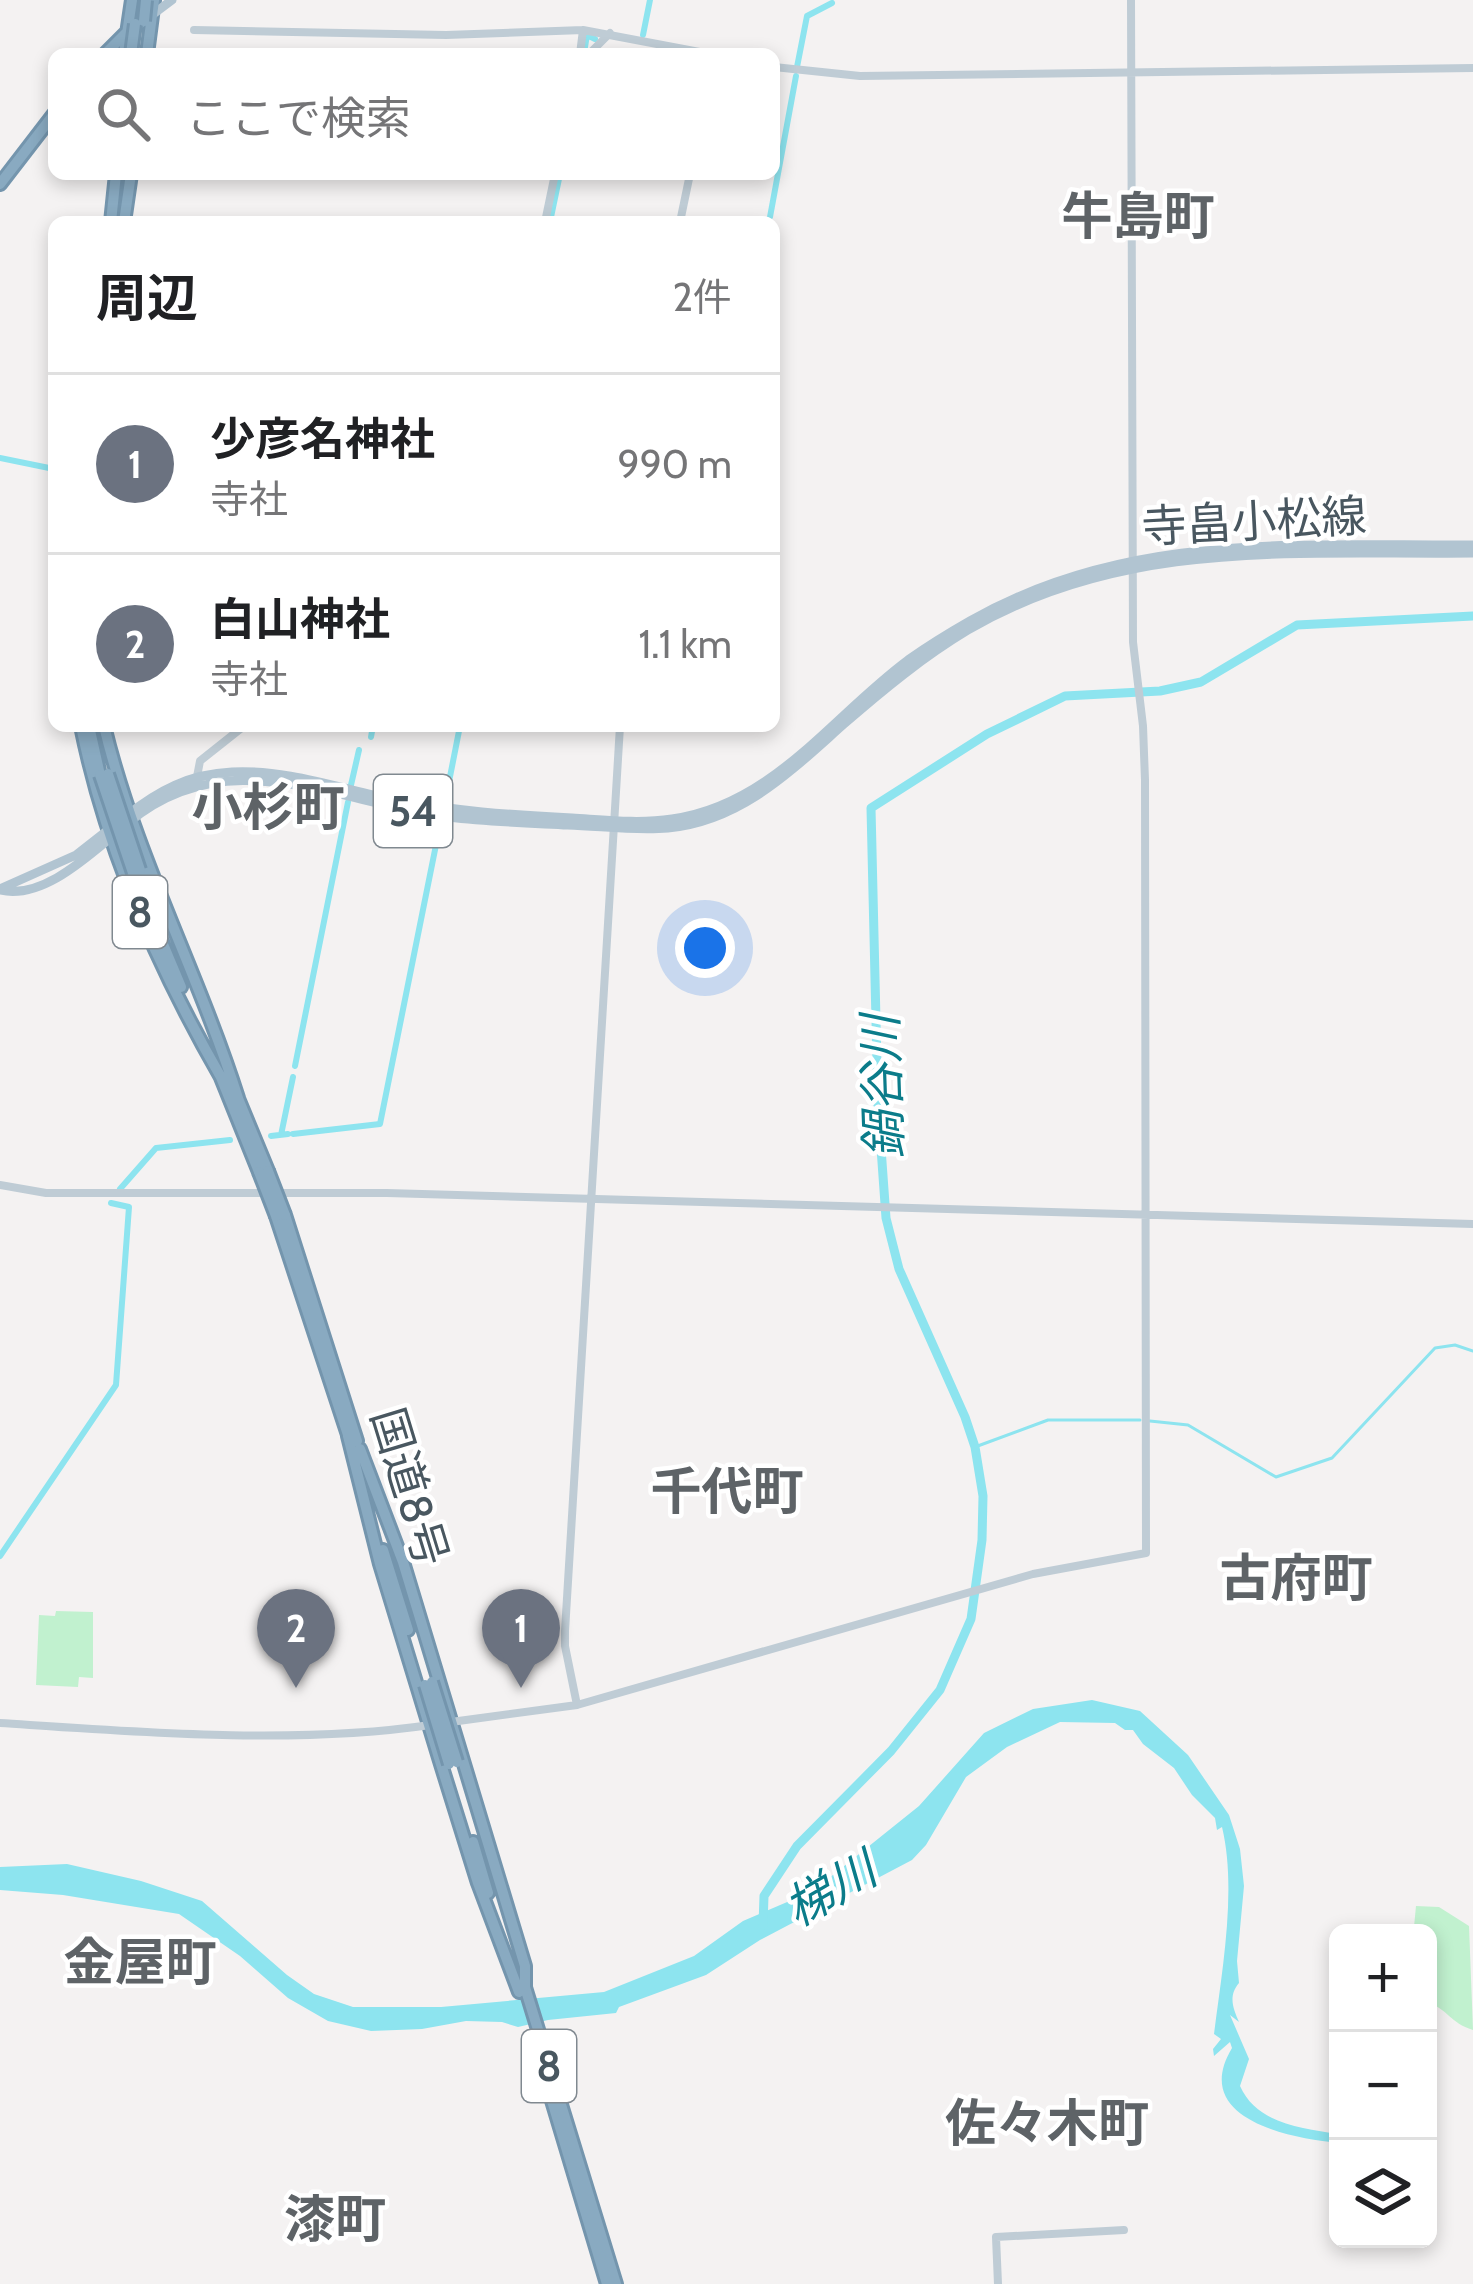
<!DOCTYPE html>
<html lang="ja">
<meta charset="utf-8">
<style>
:root{--surface:#fff;--page:#f2f2f2;--text:#202124;--muted:#757577;--line:#e0e0e0;--accent:#0b8043}
body{margin:0;font-family:Cabin,"Noto Sans JP",sans-serif;background:var(--page);color:var(--text)}
.controls{position:absolute;right:36px;bottom:36px;display:grid;overflow:hidden;border-radius:18px;box-shadow:0 6px 18px #0003}
.controls button{width:108px;height:108px;display:grid;place-items:center;padding:0;border:0;border-bottom:3px solid var(--line);background:var(--surface);color:var(--text);font:60px sans-serif}
.you{position:absolute;left:705px;top:948px;width:42px;height:42px;margin:-30px;border:9px solid #fff;border-radius:50%;background:#1a73e8;box-shadow:0 0 0 18px #1a73e833}
.badge{display:grid;place-items:center;width:78px;height:78px;border-radius:50%;background:var(--accent);color:#fff;font-size:39px;font-weight:700}
.pin{position:absolute;translate:-50% -99px;filter:drop-shadow(0 3px 6px #0008)}
.pin::after{content:'';position:absolute;top:63px;width:42px;height:36px;background:inherit;clip-path:polygon(0 0,100% 0,50% 100%)}
.list{margin:0;padding:0;list-style:none}
h2{display:flex;justify-content:space-between;align-items:center;height:156px;margin:0;padding:0 48px;font-size:51px}
h2 small{font-size:39px;font-weight:400;color:var(--muted)}
.list li{display:grid;grid-template-columns:78px 1fr auto;gap:36px;align-items:center;box-sizing:border-box;height:180px;padding:0 48px;border-top:3px solid var(--line)}
.list b{display:block;font-size:45px;white-space:nowrap}
.list p{margin:0;font-size:39px;white-space:nowrap;color:var(--muted)}
.list em{font-size:39px;font-style:normal;color:var(--muted)}
.icon{flex:none;width:66px;height:66px;fill:none;stroke:currentColor;stroke-width:2;stroke-linecap:round;stroke-linejoin:round}
.map{position:relative;flex:none;width:1473px;height:2284px;overflow:hidden}
.search{position:absolute;background:var(--surface);box-shadow:0 6px 18px #0003;left:48px;top:48px;width:732px;height:132px;display:flex;align-items:center;gap:30px;box-sizing:border-box;padding:0 42px;border-radius:18px;color:var(--muted);font-size:45px}
.panel{position:absolute;background:var(--surface);box-shadow:0 6px 18px #0003;left:48px;top:216px;width:732px;height:516px;border-radius:18px}
.map>svg:first-child{display:block}
</style>
<div class="map">
<svg width="1473" height="2284" viewBox="0 0 1473 2284">
<rect width="100%" height="100%" fill="#f4f2f2"/>
<path fill="#c1f1cf" d="M56,1611L93,1612V1678L79,1677L78,1687L36,1685L39,1615L55,1616Z
M1416,1906L1439,1907L1469,1926L1473,2030C1450,2023 1448,2009 1428,2003V1933H1406L1414,1927Z"/>
<path fill="#8de4ef" d="M1092,1700L1140,1711L1188,1755L1229,1815L1240,1849L1244,1886L1237,1961L1239,1983C1228,1996 1233,2008 1239,2022L1230,2015L1249,2059L1240,2086C1257,2124 1301,2128 1338,2134V2143C1287,2138 1190,2118 1232,2048L1230,2042L1214,2056L1213,2049L1221,2039L1214,2034C1222,1971 1237,1889 1222,1827L1217,1830L1215,1818L1192,1795L1174,1768L1143,1744L1133,1730H1125L1115,1723L1060,1722L1007,1747L966,1777L926,1845L912,1860L760,1940L706,1975L619,2007L616,2013L548,2020L518,2027L502,2022L466,2021L422,2029L371,2031L328,2021L288,1998L240,1956L179,1914L63,1895L0,1890V1867L67,1864L141,1881L202,1901L287,1975L314,1994L353,2007H441L604,1992L694,1956L743,1921L813,1891L919,1806L984,1733L1033,1709Z"/>
<g fill="none" stroke-linecap="round" stroke-linejoin="round">
<path stroke="#8de4ef" stroke-width="3" d="M1150,1421L1188,1425L1276,1477L1332,1458L1435,1348L1455,1345L1473,1351
M975,1447L1048,1420H1140"/>
<path stroke="#8de4ef" stroke-width="6" d="M643,35L650,0
M584,53L587,35L595,39
M797,67L807,16L832,3
M770,217L796,76
M550,222L559,179
M0,458L54,469
M371,737L373,726
M351,785L359,750
M445,802L460,726
M295,1066L348,802
M293,1134L380,1124L441,820
M281,1135L293,1077
M271,1136L288,1134
M120,1189L156,1148L230,1140
M0,1556L116,1385L129,1207L111,1203"/>
<path stroke="#8de4ef" stroke-width="9" d="M763,1925L764,1896L797,1846L891,1751L940,1690L971,1619L982,1540L983,1496L975,1447L965,1417L899,1269L886,1218L878,1106L871,808L987,734L1065,696L1160,691L1201,682L1297,625L1473,616"/>
<g stroke="#7495ad" stroke-width="16">
<path id="highway" d="M105,54L128,31L152,15
M124,54L132,0
M147,54L154,0
M0,184L54,114
M111,222L116,174
M124,222L131,174
M81,726C106,850 159,970 222,1079
M89,726L100,775
M104,726C135,855 198,972 238,1098
M140,870L154,902
M133,873L181,987
M220,1075L259,1172
M237,1096L268,1171
M285,1215L357,1441
M276,1216L350,1441
M348,1436L380,1564L440,1761L478,1883L519,1992
M360,1449L403,1562L525,1966V1987
M383,1550L408,1630
M473,1842L488,1893
M524,1984L616,2284
M550,2094L607,2284"/>
</g>
<path stroke="#bfccd5" stroke-width="8" d="M194,30L446,35L583,30L710,54
M580,54L583,30
M589,54L610,33
M774,67L860,76L1473,68
M545,222L555,174
M680,222L690,174
M196,782L200,761L244,726
M0,1185L46,1193H387L1473,1224
M577,1705L565,1646V1631L620,726
M451,1722L577,1705L1033,1574L1146,1553L1145,780L1143,726L1133,642L1131,0
M0,1723C136,1732 295,1745 430,1725
M998,2284L996,2237L1124,2230"/>
<path stroke="#b1c4d1" stroke-width="9" d="M152,15L172,0
M126,816C159,790 189,774 232,772C284,769 342,789 392,799C452,811 512,815 572,818C605,820 639,824 672,819C773,805 831,717 908,660C928,646 949,633 970,621C1127,531 1298,546 1473,545
M128,823C228,739 337,803 449,817C489,822 528,823 568,825C601,826 635,831 668,828C742,821 792,770 844,724C883,690 923,657 968,630C1126,538 1297,555 1473,553
M0,889L76,855L113,826
M0,890C41,900 86,858 115,834"/>
<use href="#highway" stroke="#89aac1" stroke-width="10"/>
<g stroke="#7495ad" stroke-width="16" stroke-linecap="butt">
<path id="highway-bridge" d="M144,21L146,0
M131,54L135,24
M108,774L140,870
M100,775L133,873
M268,1171L285,1215
M259,1172L276,1216
M432,1682L457,1762
M425,1685L449,1764"/>
</g>
<use href="#highway-bridge" stroke="#89aac1" stroke-width="10"/>
</g>
<g text-anchor="middle" dominant-baseline="central" stroke-width="9" stroke-linejoin="round" paint-order="stroke">
<g fill="#fff" stroke="#808990" stroke-width="3">
<rect x="374" y="775" width="78" height="72" rx="9"/>
<rect x="113" y="876" width="54" height="72" rx="9"/>
<rect x="522" y="2030" width="54" height="72" rx="9"/>
</g>
<g font-size="42" font-weight="bold" fill="#495760">
<text x="413" y="811">54</text>
<text x="140" y="912">8</text>
<text x="549" y="2066">8</text>
</g>
<g font-size="45" fill="#495760" stroke="#fff">
<text transform="translate(1254 521) rotate(-3)">寺畠小松線</text>
<text transform="translate(410 1487) rotate(73)">国道8号</text>
</g>
<g font-size="48" font-style="italic" fill="#0b7c8a" stroke="#fff">
<text transform="translate(882 1087) rotate(-92)">鍋谷川</text>
<text transform="translate(830 1889) rotate(-30)">梯川</text>
</g>
<g font-size="51" font-weight="bold" fill="#5e6367" stroke="#fff">
<text x="1138" y="216">牛島町</text>
<text x="268" y="807">小杉町</text>
<text x="727" y="1491">千代町</text>
<text x="1296" y="1578">古府町</text>
<text x="140" y="1962">金屋町</text>
<text x="1047" y="2123">佐々木町</text>
<text x="335" y="2219">漆町</text>
</g>
</g>
</svg>
<div class="controls">
<button>+</button>
<button>−</button>
<button><svg class="icon" aria-label="layers" viewBox="0 0 24 24"><path d="M12 4l9 5-9 5-9-5zM3 14l9 5 9-5"/></svg></button>
</div>
<div class="you"></div>
<div class="pin badge" style="left:521px;top:1688px;background:#6b7280">1</div>
<div class="pin badge" style="left:296px;top:1688px;background:#6b7280">2</div>
<div class="search"><svg class="icon" aria-label="search" viewBox="0 0 24 24"><circle cx="10" cy="10" r="6"/><path d="M15 15l6 6"/></svg>ここで検索</div>
<section class="panel">
<h2>周辺<small>2件</small></h2>
<ul class="list">
<li><span class="badge" style="background:#6b7280">1</span><div><b>少彦名神社</b><p>寺社</p></div><em>990 m</em></li>
<li><span class="badge" style="background:#6b7280">2</span><div><b>白山神社</b><p>寺社</p></div><em>1.1 km</em></li>
</ul>
</section>
</div>
